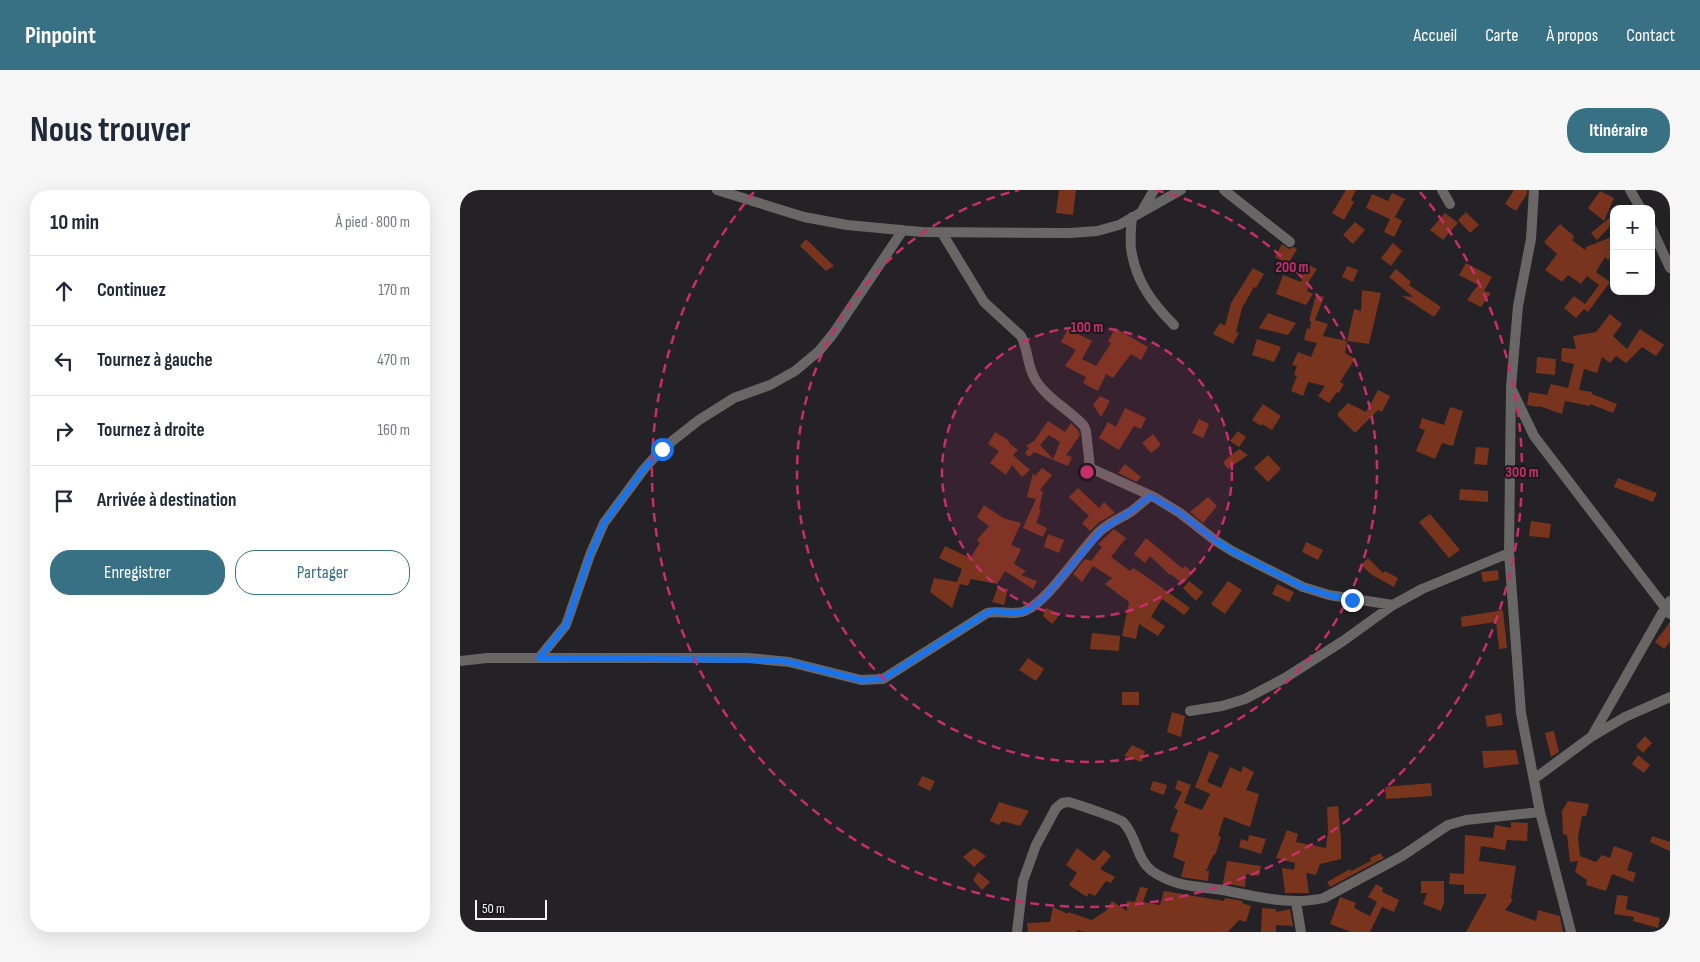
<!DOCTYPE html>
<html lang="fr">
<meta charset="utf-8">
<style>
:root{--surface:#fff;--page:#f6f6f7;--text:#1f2937;--muted:#747a83;--line:#e0e1e3;--accent:#387184}
body{margin:0;font-family:"Sofia Sans Condensed",sans-serif;background:var(--page);color:var(--text)}
.controls{position:absolute;right:15px;top:15px;display:grid;overflow:hidden;border-radius:10px;box-shadow:0 5px 20px #0002}
.controls button{width:45px;height:45px;display:grid;place-items:center;padding:0;border:0;border-bottom:1px solid var(--line);background:var(--surface);color:var(--text);font:25px sans-serif}
.scale{position:absolute;left:15px;bottom:12px;width:72px;box-sizing:border-box;padding-left:5px;border:2px solid #f4f3f6;border-top:0;font-size:14px;line-height:18px;white-space:nowrap;color:#f4f3f6;-webkit-text-stroke:4px #1b191d;paint-order:stroke}
.stop{position:absolute;width:15px;height:15px;margin:-11px;border:4px solid #1a73e8;border-radius:50%;background:#fff}
.stop.end{background:#1a73e8;border-color:#fff;box-shadow:0 1px 5px #0008}
.list{margin:0;padding:0;list-style:none}
h2{display:flex;justify-content:space-between;align-items:center;height:65px;margin:0;padding:0 20px;font-size:21px}
h2 small{font-size:16px;font-weight:400;color:var(--muted)}
.list li{display:grid;grid-template-columns:32px 1fr auto;gap:15px;align-items:center;box-sizing:border-box;height:70px;padding:0 20px;border-top:1px solid var(--line)}
.list b{display:block;font-size:19px;white-space:nowrap}
.list em{font-size:16px;font-style:normal;color:var(--muted)}
.actions{display:flex;gap:10px;padding:15px 20px}
.actions a{flex:1;padding:11px 0;border:1px solid var(--accent);border-radius:20px;text-align:center;font-size:18px;color:var(--accent)}
.actions .main{background:var(--accent);color:#fff}
.icon{flex:none;width:28px;height:28px;fill:none;stroke:currentColor;stroke-width:2;stroke-linecap:round;stroke-linejoin:round}
.map{position:relative;flex:none;width:1210px;height:742px;overflow:hidden;border-radius:20px}
header{display:flex;align-items:center;gap:30px;box-sizing:border-box;height:70px;padding:0 25px;background:var(--accent);color:#fff}
header strong{font-size:24px}
nav{display:flex;gap:28px;margin-inline-start:auto;font-size:18px}
.intro{display:flex;align-items:center;justify-content:space-between;box-sizing:border-box;height:120px;padding:0 30px}
h1{margin:0;font-size:35px}
.button{padding:12px 22px;border-radius:20px;background:var(--accent);color:#fff;font-size:18px;font-weight:700}
main{display:flex;gap:30px;padding:0 30px}
aside{flex:1;background:var(--surface);border-radius:20px;box-shadow:0 5px 20px #0002}
.map>svg:first-child{display:block}
</style>
<header>
<strong>Pinpoint</strong>
<nav><a>Accueil</a><a>Carte</a><a>À propos</a><a>Contact</a></nav>
</header>
<div class="intro"><h1>Nous trouver</h1><a class="button">Itinéraire</a></div>
<main>
<aside>
<h2>10 min<small>À pied · 800 m</small></h2>
<ul class="list">
<li><svg class="icon" aria-label="ahead" viewBox="0 0 24 24"><path d="M12 20V5M6 11l6-6 6 6"/></svg><div><b>Continuez</b></div><em>170 m</em></li>
<li><svg class="icon" aria-label="left" viewBox="0 0 24 24"><path d="M17 20v-9H6M10 6l-5 5 5 5"/></svg><div><b>Tournez à gauche</b></div><em>470 m</em></li>
<li><svg class="icon" aria-label="right" viewBox="0 0 24 24"><path d="M7 20v-9h11M14 6l5 5-5 5"/></svg><div><b>Tournez à droite</b></div><em>160 m</em></li>
<li><svg class="icon" aria-label="arrive" viewBox="0 0 24 24"><path d="M6 21V4h12l-3 4 3 4H6"/></svg><div><b>Arrivée à destination</b></div></li>
</ul>
<div class="actions"><a class="main">Enregistrer</a><a>Partager</a></div>
</aside>
<div class="map">
<svg width="1210" height="742" viewBox="0 0 1210 742">
<rect width="100%" height="100%" fill="#242227"/>
<path fill="#78341d" fill-rule="evenodd" d="M599,0H616L613,25L596,23Z
M886,0H896L891,10L894,12L884,30L872,23Z
M1054,0H1067V4L1056,21L1045,14Z
M1140,1L1154,8L1144,31L1128,18Z
M932,3L945,9L935,27L942,31L934,47L924,42L930,29L906,18L912,4L928,11Z
M1006,22L1019,35L1010,43L998,30Z
M985,23L998,33L983,50L970,40Z
M1154,24V32L1137,50L1131,43Z
M895,32L905,40L893,54L883,45Z
M1100,34L1114,46L1112,50L1125,60L1126,57L1154,46V66L1148,70L1145,67L1136,82L1150,92L1128,122L1124,119L1116,128L1104,118L1114,106L1125,114L1139,95L1127,86L1121,94L1108,85L1102,92L1085,80L1097,64L1084,52Z
M346,49L374,76L366,81L340,56Z
M933,53L942,61L931,76L921,68Z
M822,54L829,59L834,57L837,59L828,74L815,67Z
M845,73L857,79L847,94L849,95L847,101L853,104L846,115L816,104L823,85L841,92Z
M1006,73L1032,87L1024,101L1031,103L1021,117L1007,110L1018,95L999,85Z
M887,76L898,80L893,92L882,87Z
M793,78L804,84L796,98L794,97L782,118L776,142L779,143L773,154L753,144L760,133L765,136L771,113Z
M936,79L951,92L949,95L981,117L974,127L942,106L953,107L929,87Z
M902,100L921,103L909,154L887,151L894,119L901,121Z
M856,105L864,107L855,130L868,134L863,146L887,151L885,163L895,169L880,192L884,194L879,203L877,202L869,213L858,206L865,196L848,192L843,206L831,201L837,186L834,185L837,176L832,175L838,162L851,167L857,153L844,150L847,138L850,139L851,131H849Z
M808,123L836,133L828,145L799,138Z
M1150,124L1162,134L1153,146L1167,159L1180,139L1204,155L1196,166L1182,157L1166,173L1156,166L1150,173L1142,167L1137,183L1124,179L1119,200L1132,202V204L1157,214L1153,223L1130,214V216L1105,211L1102,224L1079,216L1078,217L1067,215L1069,202L1087,205L1091,194L1108,198L1114,174L1101,171L1102,158L1116,159L1113,146L1136,142Z
M655,138L688,157L681,170L671,164L653,188L646,184L638,201L623,193L626,187L605,176L616,160L601,152L608,139L632,151L622,169L636,176L651,153L648,152Z
M797,149L821,157L814,172L792,165Z
M1077,167L1096,169L1095,185L1076,183Z
M918,200L930,206L922,222L918,220L895,243L878,226V223L888,213L906,222Z
M640,206L650,211L641,227L633,215Z
M803,214L821,226L812,240L802,234L801,236L792,230Z
M990,217L1003,221L993,256L982,253L975,269L956,261L965,240L959,238L962,228L984,235Z
M665,218L686,228L681,239L674,236L659,260L639,248L648,232L656,237Z
M739,229L749,234L743,248L732,243Z
M588,231L605,242L611,233L618,240L620,245L606,265L612,267L608,276L574,262L569,267L565,263L569,258L566,256L574,251ZM589,245L600,252L593,269L580,255Z
M778,241L786,247L779,257L770,251Z
M535,242L548,250L550,254L558,260L553,265L570,280L562,287L552,275L546,285L530,273L539,261L528,254Z
M693,244L701,255L691,263L682,253Z
M1016,257L1029,258L1027,275L1014,274Z
M779,259L788,265L768,279L763,272Z
M808,265L821,279L808,292L794,278Z
M665,274L681,287L677,292L658,283Z
M582,278L592,285L580,300L583,302L579,319L581,320L576,333L587,338L583,347L563,338L576,309L567,307L573,283L575,286Z
M1158,288L1197,303L1193,312L1154,297Z
M618,298L639,318L644,312L655,323L638,333L630,341L622,333L629,326L609,307Z
M1000,299L1028,301V312L999,310Z
M748,307L757,316L743,333L730,322Z
M524,315L543,328L561,333L551,355L561,359L554,374L566,381L561,385L577,391L573,399L545,381L537,394L511,389L508,396L500,394L492,418L470,402L474,388L497,392L502,379L479,368L485,356L510,368L520,353L517,350L529,336L517,327Z
M970,324L1000,360L989,368L959,332Z
M1071,331L1091,334L1089,348L1069,346Z
M654,339L666,348L651,367L670,381L673,378L684,385L730,418L724,425L702,409L691,427L705,436L698,446L679,434L676,449L662,446L669,412L645,394L652,388L633,376L622,392L613,384L625,369L631,371L642,357L638,354Z
M588,344L604,350L599,363L584,357Z
M686,348L723,379L725,376L733,383L723,394L711,384L710,385L690,366L685,373L674,364Z
M846,352L863,360L858,370L842,362Z
M908,368L923,383L925,381L938,388L934,397L912,385L901,375Z
M1038,380L1039,390L1023,392L1021,382Z
M729,391L743,402L736,411L723,398Z
M768,391L782,400L765,424L751,414Z
M817,394L834,402L829,412L812,404Z
M538,397L548,399L544,415L532,412Z
M586,418L600,424L592,434L583,426Z
M1043,420L1047,458L1039,459L1036,432L1002,437L1001,427Z
M1210,432V452L1204,459L1195,452Z
M632,443L660,446L659,461L630,459Z
M568,468L584,479L576,491L559,480Z
M662,502H679V515H662Z
M712,522L725,526L721,547L707,542Z
M1041,523L1043,535L1027,537L1025,526Z
M1094,541L1099,562L1091,567L1085,543Z
M1185,546L1192,553L1183,563L1176,556Z
M672,555L685,561L682,572L664,566Z
M1056,560L1059,574L1024,578L1022,561Z
M749,561L759,565L747,592L761,598L770,577L781,582L783,576L794,582L786,600L799,604L790,637L764,627L758,646L761,647L755,665L754,664L746,681H749L748,691L721,687L725,672L713,667L719,644L710,641L718,620L714,618L722,602L715,599L718,590L731,595L724,613L742,620L750,604L735,597Z
M1178,565L1190,575L1184,583L1172,574Z
M462,586L475,591L470,601L458,595Z
M693,591L707,595L704,605L690,600Z
M971,593L972,606L926,609L925,597Z
M1108,611L1129,614L1126,626H1122L1118,647L1120,666L1136,672L1142,665L1150,668L1154,656L1173,663L1167,680L1176,683L1173,692L1152,684L1146,701L1126,695L1127,690L1115,682L1118,671L1110,672L1107,645L1103,644L1102,621Z
M539,612L569,621L560,636L542,631L539,635L530,631Z
M878,616L881,649V669L860,674L856,685L846,683L849,703H825L822,678L834,680L835,673L816,668L827,640L838,644L836,652L866,658L868,641L867,617Z
M1051,632L1068,633L1067,651L1047,650L1045,660L1021,656L1019,671L1056,676L1051,708L1053,710L1045,720L1076,731L1078,720L1100,726L1103,742H1006L1027,704H1004V695L989,694L990,683L1004,684L1005,645L1033,648L1035,635L1051,638Z
M789,645L806,649L801,664L779,657L781,649L788,651Z
M1192,646L1210,652V661L1190,652Z
M514,658L526,666L514,677L503,667Z
M617,658L634,671L644,660L651,666L640,679L655,687L651,693L646,691L635,706L629,703L627,707L609,695L617,683L606,675Z
M920,663L924,668L870,697L867,692L890,679L891,681L911,671L910,668Z
M767,671L801,676L799,686L786,684L785,697L763,693Z
M518,682L530,692L522,700L513,690Z
M961,691H984V712L981,721L963,714L967,703H961Z
M916,694L923,698L922,702L939,710L934,722L922,717L910,742H891L870,734L880,707L896,713L894,718L910,726L917,712L908,707Z
M680,697L688,698L683,712L700,715L704,701L764,711L765,708L783,711L782,713L791,716L786,732L779,730L768,742H625L617,740V742H568L567,733L590,732L593,717L608,724V722L632,730L647,720L652,711L667,721V711L675,712Z
M1157,705L1168,706L1166,719L1200,728L1198,738L1173,731L1174,727L1154,724Z
M802,718L816,719V722L830,719L833,736L816,735V742H801Z"/>
<g fill="none" stroke-linecap="round" stroke-linejoin="round">
<path stroke="#696666" stroke-width="10" d="M257,0L344,27L387,35L462,42L610,43L637,41L659,35L721,0
M764,0L830,52
M982,0L990,14
M1074,0L1071,49L1058,116L1051,197L1049,363L1061,523L1080,622L1111,742
M1170,0L1181,19
M682,21L694,0
M672,27C671,37 670,48 671,58C675,90 692,113 714,135
M1191,37L1210,78
M482,43L524,112L561,146C568,159 567,174 574,187C585,208 609,219 624,236L626,241L630,278L694,307L720,323L756,351L772,361L843,397L869,405L933,415
M1052,200L1074,246L1210,424
M79,468L106,435L130,365L144,333L184,279L202,259L239,230L274,208L310,195L335,181L359,161L373,144L443,40
M0,471L27,468H288L329,472L401,490L423,489L527,423C540,420 553,426 565,421C589,410 619,362 639,342C648,333 661,328 672,321C678,316 684,311 690,306
M730,521L762,516L785,509L825,488L883,451L933,415L962,399L1049,363
M1132,546L1205,418L1210,411
M1074,589L1131,547L1165,527L1210,507
M836,712L841,742
M557,742L563,691L576,655L596,618L602,613L609,612C619,615 658,628 663,632C677,646 676,669 692,681C715,697 736,696 762,700C795,706 830,716 864,708L942,666L988,635L1006,630L1080,622"/>
</g>
<g fill="none" stroke-linecap="round" stroke-linejoin="round">
<path stroke="#1a73e8" stroke-width="6" d="M202,259L184,279L144,333L130,365L106,435L79,468L312,470L329,472L401,490L423,489L527,423L533,421L559,423L567,420L582,410L642,340L674,319L690,306L720,323L756,351L772,361L843,397L869,405L892,410"/>
</g>
<circle cx="627" cy="282" r="145" fill="#c72e6a" fill-opacity=".12"/>
<g fill="none" stroke="#c72e6a" stroke-width="2.5" stroke-dasharray="9 6">
<circle cx="627" cy="282" r="145"/>
<path d="M695 0A290 290 0 1 1 559 0"/>
<path d="M960 2A435 435 0 1 1 294 2"/>
</g>
<circle cx="627" cy="282" r="8" fill="#c72e6a" stroke="#1b191d" stroke-width="2.5"/>
<g font-size="15" text-anchor="middle" font-weight="bold" fill="#c72e6a" stroke="#1b191d" stroke-width="4" stroke-linejoin="round" paint-order="stroke">
<text x="832" y="82">200 m</text>
<text x="627" y="142">100 m</text>
<text x="1062" y="287">300 m</text>
</g>
</svg>
<div class="controls">
<button>+</button>
<button>−</button>
</div>
<div class="scale">50 m</div>
<div class="stop" style="left:202px;top:259px"></div>
<div class="stop end" style="left:892px;top:410px"></div>
</div>
</main>
